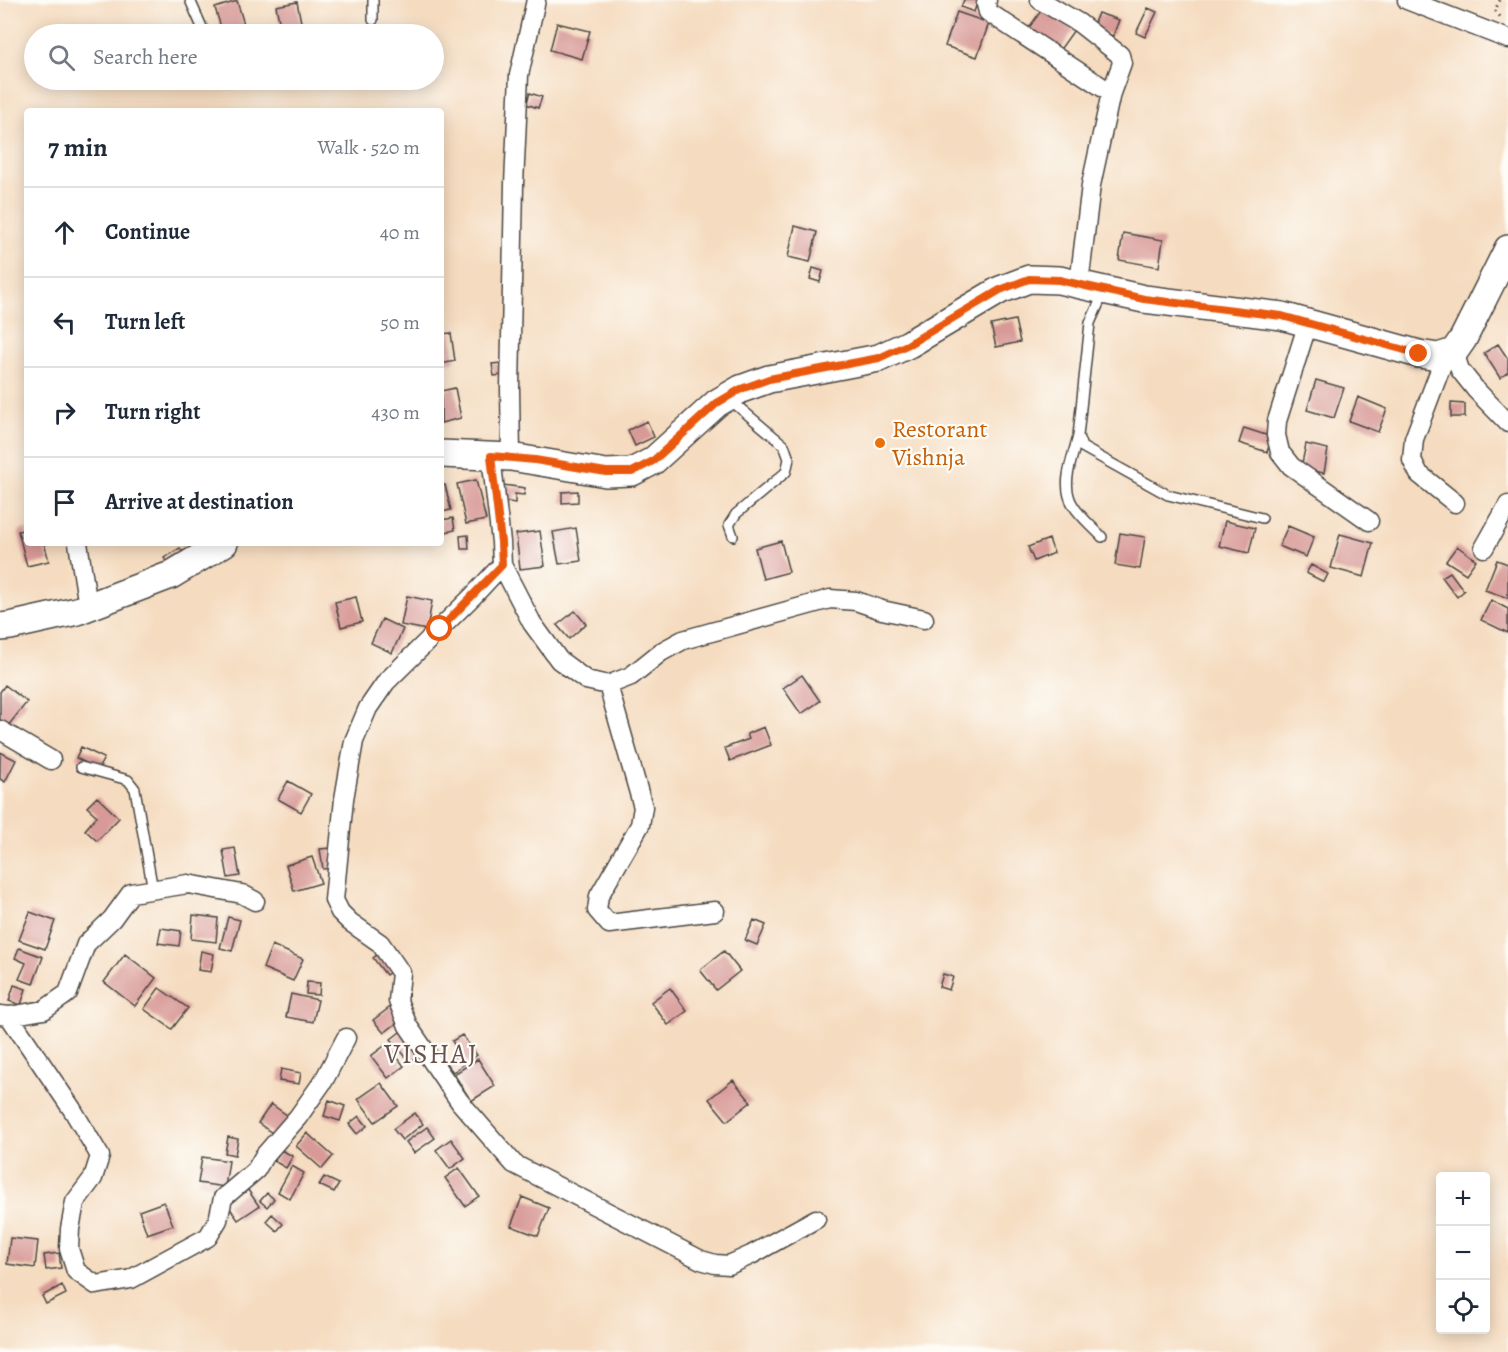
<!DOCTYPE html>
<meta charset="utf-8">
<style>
:root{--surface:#fff;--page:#f6f6f7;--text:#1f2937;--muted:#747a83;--line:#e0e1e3}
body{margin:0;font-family:Alegreya,serif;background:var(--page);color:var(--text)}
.controls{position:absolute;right:18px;bottom:18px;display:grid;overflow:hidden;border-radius:6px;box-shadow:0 3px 15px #0003}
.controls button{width:54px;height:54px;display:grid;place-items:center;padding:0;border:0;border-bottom:2px solid var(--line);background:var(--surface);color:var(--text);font:30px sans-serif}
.stop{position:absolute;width:18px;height:18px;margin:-14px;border:4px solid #ea580c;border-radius:50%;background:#fff}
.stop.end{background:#ea580c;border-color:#fff;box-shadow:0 2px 6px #0008}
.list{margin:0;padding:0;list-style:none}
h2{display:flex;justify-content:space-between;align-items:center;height:78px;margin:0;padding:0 24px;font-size:26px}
h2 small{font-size:20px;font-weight:400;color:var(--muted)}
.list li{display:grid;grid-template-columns:39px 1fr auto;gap:18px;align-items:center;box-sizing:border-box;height:90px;padding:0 24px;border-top:2px solid var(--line)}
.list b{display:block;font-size:22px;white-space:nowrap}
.list em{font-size:20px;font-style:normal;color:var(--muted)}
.icon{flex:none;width:33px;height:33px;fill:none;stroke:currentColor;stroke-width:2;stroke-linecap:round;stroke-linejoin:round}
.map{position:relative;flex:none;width:1508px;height:1352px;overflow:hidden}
.search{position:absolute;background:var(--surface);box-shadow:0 3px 15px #0003;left:24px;top:24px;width:420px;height:66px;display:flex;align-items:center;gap:15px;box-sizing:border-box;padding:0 21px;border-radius:33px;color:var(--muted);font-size:22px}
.panel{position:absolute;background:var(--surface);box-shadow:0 3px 15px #0003;left:24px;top:108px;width:420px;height:438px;border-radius:6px}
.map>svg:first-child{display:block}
</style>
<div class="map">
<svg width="1508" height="1352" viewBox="0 0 1508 1352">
<rect width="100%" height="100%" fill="#fdfcf7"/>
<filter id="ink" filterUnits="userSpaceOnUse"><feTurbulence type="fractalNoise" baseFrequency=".0167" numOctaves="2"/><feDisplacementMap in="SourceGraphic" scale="12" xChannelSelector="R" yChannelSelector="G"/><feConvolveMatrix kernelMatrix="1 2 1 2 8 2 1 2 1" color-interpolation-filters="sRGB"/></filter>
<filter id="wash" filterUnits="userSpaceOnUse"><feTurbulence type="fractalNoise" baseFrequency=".008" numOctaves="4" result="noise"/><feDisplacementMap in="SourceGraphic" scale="24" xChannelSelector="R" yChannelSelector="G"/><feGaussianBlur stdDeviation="1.35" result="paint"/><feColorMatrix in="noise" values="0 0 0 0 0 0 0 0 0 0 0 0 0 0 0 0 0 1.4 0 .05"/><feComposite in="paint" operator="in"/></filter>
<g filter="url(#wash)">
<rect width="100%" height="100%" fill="#f5dbbf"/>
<g id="blocks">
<path fill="#d89a97" d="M964,0H978L974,12L961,7Z
M237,1L246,31L236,34H223L215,8Z
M297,2L302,27L281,31L276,6Z
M1043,8L1074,30L1059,51L1028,29Z
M1148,8L1157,12L1145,37L1136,33Z
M957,12L989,23L977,57L945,46Z
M1098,13L1119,20L1113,36L1092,28Z
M557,23L590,31L582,59L550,50Z
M530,93L542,97L538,108L526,104Z
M795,226L817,232L810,262L788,257Z
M1123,233L1163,240L1159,267L1119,260Z
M813,268L823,271L820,282L810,279Z
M1015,320L1020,342L996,347L991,325Z
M451,333L455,361L441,364V334Z
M1498,344L1508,359V372L1500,378L1484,353Z
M501,363L502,375L494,376L492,364Z
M1316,380L1344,388L1334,418L1307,410Z
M455,388L461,418L441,423V391Z
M1358,397L1387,409L1378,432L1349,421Z
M1451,403L1465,404V417H1451Z
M647,421L654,437L635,446L628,430Z
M1244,428L1272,437L1267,452L1239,443Z
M1306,444L1328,449L1324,473L1301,468Z
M476,480L486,520L466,524L457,484Z
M445,485L451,510L441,512V486Z
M503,485L525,488L524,495L515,494V503L502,501Z
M578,491V502L562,503V492Z
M453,518L455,530L441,533V520Z
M1225,521L1255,528L1249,553L1219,546Z
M1288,526L1314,537L1306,557L1279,546Z
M576,528L581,561L559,564L553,532Z
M27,529V543H44L49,561L27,566L18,531Z
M540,531L545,566L520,569L516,534Z
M1120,533L1145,537L1140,569L1115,565Z
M1340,534L1373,543L1364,577L1331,568Z
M468,535L469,549H461L460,536Z
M1049,539L1054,553L1034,561L1028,547Z
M781,541L789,572L763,579L755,548Z
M1457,546L1476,560L1466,574L1446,561Z
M180,548L187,559L171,569L164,558Z
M1497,560L1508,564V598L1485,590Z
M1311,565L1328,574L1324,582L1306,573Z
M1450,572L1464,591L1457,597L1442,577Z
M407,596L432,601L427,630L401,625Z
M356,597L362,622L341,627L335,602Z
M1491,600L1508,609V633L1481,620Z
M575,611L586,624L569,639L557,625Z
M382,619L403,629L392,653L371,643Z
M802,675L820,701L801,714L783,688Z
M5,685L27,702L8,726L0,720V692Z
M764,727L771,745L730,761L725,748L749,739L747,734Z
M81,747L104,758L98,769L76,758Z
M0,752L16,760L5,782L0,779Z
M288,781L311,794L301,812L278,799Z
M97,797L119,818L97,841L85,830L97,816L87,807Z
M235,848L240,876L228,878L223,850Z
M331,848L333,868L323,869L320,849Z
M312,857L321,883L294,891L286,865Z
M30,912L55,921L45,949L19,940Z
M193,915L218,918L216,942L191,939Z
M228,917L240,920L232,951L220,948Z
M754,920L766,925L757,945L745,940Z
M161,928L181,931L179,946L158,943Z
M272,945L303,959L293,981L263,968Z
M19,948L43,957L33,984L19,979L26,963L15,958Z
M201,951L214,954L211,972L198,970Z
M724,951L740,971L716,990L700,970Z
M381,952L394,969L386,975L373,958Z
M125,954L156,978L135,1006L104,982Z
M943,974L953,977L949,990L939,987Z
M307,982L320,983L319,995L306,994Z
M14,985L26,989L21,1005L9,1001Z
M159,988L188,1008L172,1029L144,1009Z
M670,988L687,1011L668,1025L651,1002Z
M291,994L318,1000L313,1022L286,1017Z
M393,1005L403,1018L384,1033L373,1020Z
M404,1029L422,1052L410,1062L391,1039Z
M462,1035L477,1055L453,1072L446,1063L460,1053L452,1041Z
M387,1044L404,1066L388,1078L371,1056Z
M478,1059L495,1086L471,1101L454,1074Z
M281,1069L301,1073L299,1084L279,1081Z
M733,1080L751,1102L727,1121L709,1099Z
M381,1083L398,1106L375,1122L358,1099Z
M329,1100L345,1106L340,1121L324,1116Z
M271,1104L291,1118L278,1137L258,1123Z
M415,1113L423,1124L402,1140L393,1129Z
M359,1116L367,1126L357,1134L349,1124Z
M427,1127L435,1138L414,1153L406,1142Z
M307,1133L333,1156L322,1169L296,1146Z
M228,1137L238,1139L235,1155L225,1153Z
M451,1139L465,1158L450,1169L436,1150Z
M281,1150L293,1156L286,1168L274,1161Z
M202,1157L229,1161L225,1187L198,1183Z
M292,1166L304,1173L290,1199L278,1192Z
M459,1168L479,1196L465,1206L445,1178Z
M324,1177L339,1184L334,1192L319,1185Z
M248,1190L259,1206L238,1220L227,1204Z
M267,1193L274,1199L267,1207L260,1201Z
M522,1197L549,1208L538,1236L511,1226Z
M164,1202L173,1225L147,1234L139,1211Z
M272,1214L283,1224L277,1231L266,1221Z
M10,1238L38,1241L35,1268L7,1264Z
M59,1253L61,1268L46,1270L44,1255Z
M62,1285L66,1294L46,1304L42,1296Z"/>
</g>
</g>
<g filter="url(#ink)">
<use href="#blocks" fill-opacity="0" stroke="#494541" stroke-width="1.5"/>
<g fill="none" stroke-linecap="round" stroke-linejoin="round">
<g stroke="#494541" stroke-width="12">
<path id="lane" d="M190,0L205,34
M373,0V20
M1104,292L1090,323L1078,436L1082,447L1168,495L1262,518
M729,399L784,445L789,459L786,472L736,514L729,525L733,536
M1078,436C1073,457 1060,485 1073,505C1080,517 1093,527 1102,537
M81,767L128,780L135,789L153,890"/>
</g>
<g stroke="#494541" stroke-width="21">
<path id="street" d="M987,0L986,4L988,12L1111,93
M1040,0L1079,23L1120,55L1122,63L1111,93L1091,185L1079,284
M1407,0L1508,39
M1308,323L1277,421L1276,435L1280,452L1291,466L1369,521
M1454,352L1460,370L1476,390L1508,423
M1446,354L1414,439L1412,460L1419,474L1455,503
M491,456L501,542L502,565L532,623L559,660L586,680L608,685L631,676L661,652L683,640L830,599L856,601L882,610L924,619
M511,457L510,389L514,184L519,75L536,0
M78,543L88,606
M1484,548L1508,505
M502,565L473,596L386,682L368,708L354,741L344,799L334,900L340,912L350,922L380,943L401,973L398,1001L408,1026L460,1102L514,1164L701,1260L715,1264L729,1265L751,1255L816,1219
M608,685L643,807L640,825L599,896L597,910L609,924L715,911
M0,730L51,760
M0,1015L9,1016L44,1010L68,993L86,944L112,919L131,893L188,884L242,894L255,901
M9,1016L72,1109L100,1156L93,1178L75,1202L70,1229L69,1249L76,1271L96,1285L131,1279L208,1237L218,1220L223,1198L256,1170L264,1156L298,1117L324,1080L346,1038"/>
</g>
<g stroke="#494541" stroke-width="30">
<path id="secondary" d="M441,454L511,457L606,473L632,472L653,461L717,403L741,389L769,379L879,358L909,344L1000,290L1029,279L1059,280L1144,299L1282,316L1419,354L1438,357L1454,352L1463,339L1508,249
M0,627L10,626L77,611L171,575L224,543"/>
</g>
<path stroke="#494541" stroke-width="3" stroke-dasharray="1.5 4.5" stroke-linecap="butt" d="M1500,0L1495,10L1501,18"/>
<use href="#lane" stroke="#fff" stroke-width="9"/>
<use href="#street" stroke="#fff" stroke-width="18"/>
<use href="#secondary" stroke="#fff" stroke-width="27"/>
</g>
</g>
<g fill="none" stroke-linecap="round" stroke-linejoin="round" filter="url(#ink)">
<path stroke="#ea580c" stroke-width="8" d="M440,629L502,565L501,542L491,456L535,460L606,472H632L653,461L717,403L741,389L769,379L879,358L909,344L1000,290L1029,279L1059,280L1144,299L1282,316L1419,354"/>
</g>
<circle fill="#e8710a" stroke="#fdfcf7" stroke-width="2" cx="880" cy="443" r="6"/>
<g text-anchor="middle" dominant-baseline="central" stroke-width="4.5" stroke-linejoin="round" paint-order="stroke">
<g font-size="24" fill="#c56008" stroke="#fdfcf7" text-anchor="start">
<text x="892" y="429">Restorant<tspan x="892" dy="28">Vishnja</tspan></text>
</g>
<g font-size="27" letter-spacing="1.5" fill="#685251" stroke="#fdfcf7">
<text x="431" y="1054">VISHAJ</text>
</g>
</g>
</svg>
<div class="controls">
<button>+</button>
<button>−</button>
<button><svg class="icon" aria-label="locate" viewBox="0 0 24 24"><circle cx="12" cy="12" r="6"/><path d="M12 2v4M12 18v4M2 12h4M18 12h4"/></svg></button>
</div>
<div class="stop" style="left:440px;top:629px"></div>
<div class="stop end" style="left:1419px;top:354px"></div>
<div class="search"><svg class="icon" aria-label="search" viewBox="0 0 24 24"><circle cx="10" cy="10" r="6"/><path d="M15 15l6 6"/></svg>Search here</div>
<section class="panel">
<h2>7 min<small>Walk · 520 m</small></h2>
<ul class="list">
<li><svg class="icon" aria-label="ahead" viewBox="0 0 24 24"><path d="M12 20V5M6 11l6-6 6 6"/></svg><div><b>Continue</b></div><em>40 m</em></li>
<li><svg class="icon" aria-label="left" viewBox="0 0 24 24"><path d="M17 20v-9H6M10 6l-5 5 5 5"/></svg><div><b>Turn left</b></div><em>50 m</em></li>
<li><svg class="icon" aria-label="right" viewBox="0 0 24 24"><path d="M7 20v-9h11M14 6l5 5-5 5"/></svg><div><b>Turn right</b></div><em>430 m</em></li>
<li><svg class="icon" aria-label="arrive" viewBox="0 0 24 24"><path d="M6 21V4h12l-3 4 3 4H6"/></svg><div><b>Arrive at destination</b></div></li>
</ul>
</section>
</div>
